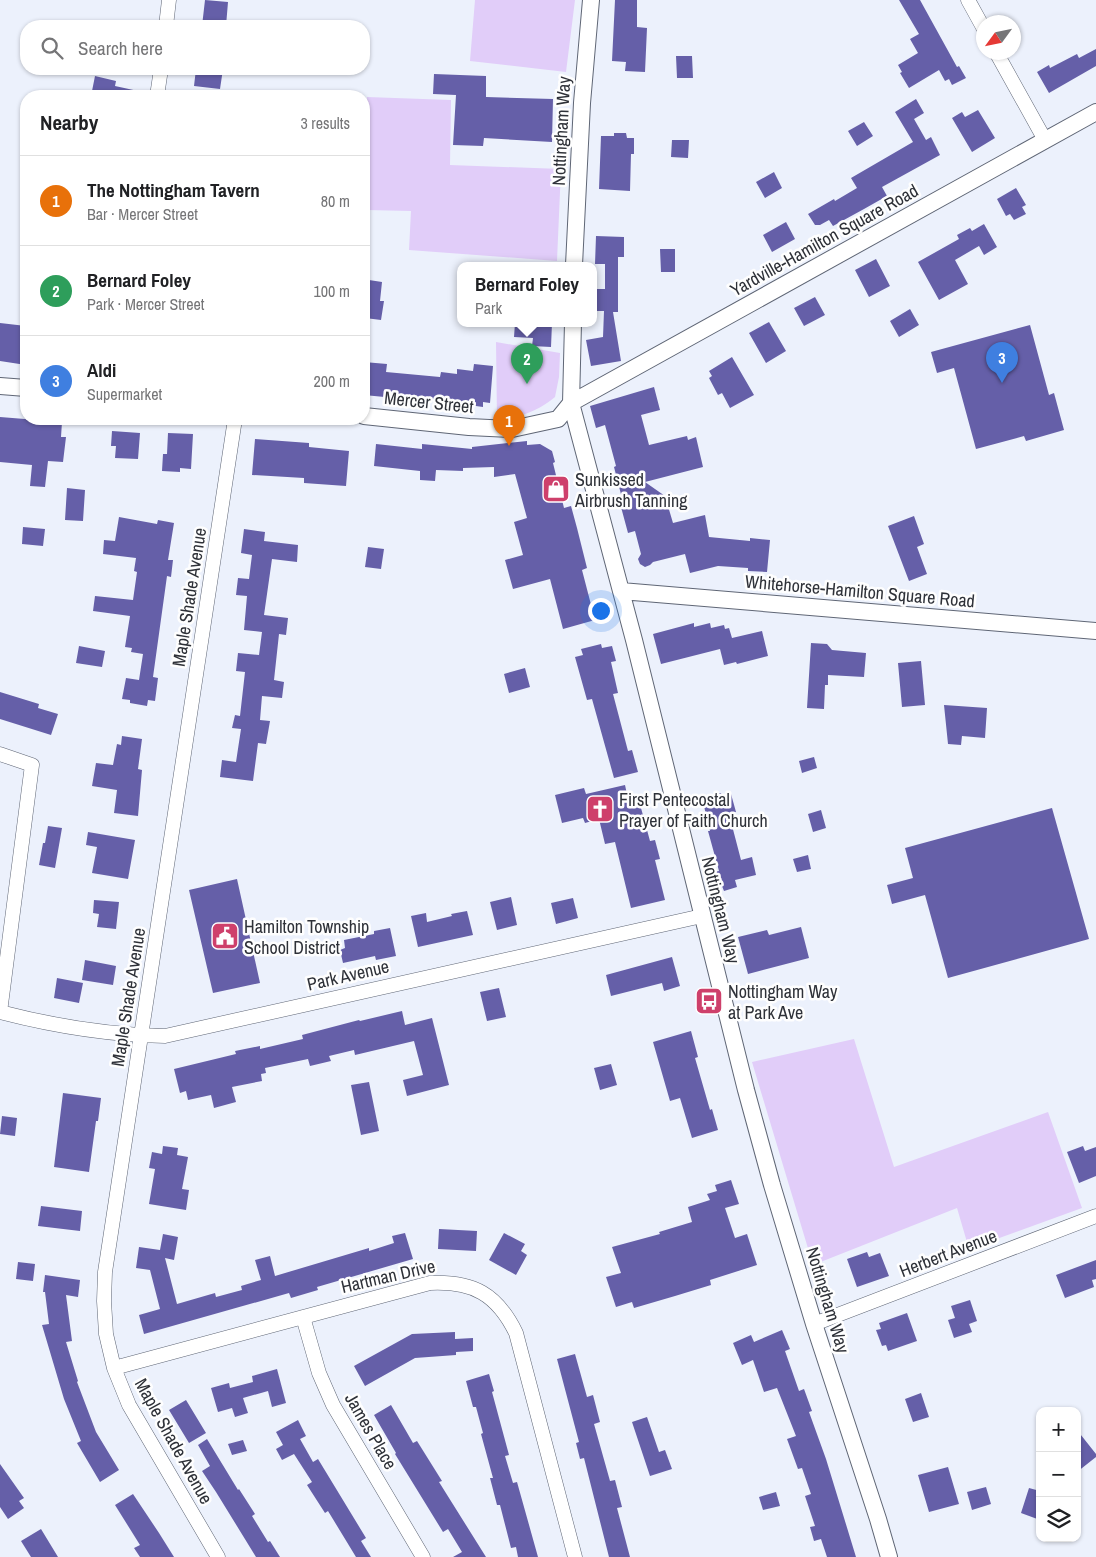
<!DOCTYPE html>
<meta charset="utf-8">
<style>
:root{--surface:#fff;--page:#f2f2f2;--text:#202124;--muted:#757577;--line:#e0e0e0;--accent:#db2777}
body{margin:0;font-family:"Archivo Narrow",sans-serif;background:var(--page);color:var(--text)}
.controls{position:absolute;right:15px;bottom:15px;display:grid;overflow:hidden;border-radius:10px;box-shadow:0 1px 4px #0004}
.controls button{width:45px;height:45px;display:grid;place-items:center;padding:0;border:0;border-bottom:1px solid var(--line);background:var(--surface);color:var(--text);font:25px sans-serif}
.compass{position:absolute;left:976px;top:15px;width:45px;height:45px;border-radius:50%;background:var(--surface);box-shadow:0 1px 4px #0004;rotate:237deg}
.you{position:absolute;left:600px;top:610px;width:18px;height:18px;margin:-12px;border:4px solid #fff;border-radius:50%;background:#1a73e8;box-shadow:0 0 0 8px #1a73e833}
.badge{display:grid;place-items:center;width:32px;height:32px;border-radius:50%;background:var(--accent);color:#fff;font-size:16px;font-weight:700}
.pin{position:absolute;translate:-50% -41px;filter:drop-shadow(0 1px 2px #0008)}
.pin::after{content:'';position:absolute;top:26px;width:18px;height:15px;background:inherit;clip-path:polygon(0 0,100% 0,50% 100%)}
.popup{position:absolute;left:457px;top:262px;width:140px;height:65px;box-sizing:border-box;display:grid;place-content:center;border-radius:10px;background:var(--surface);filter:drop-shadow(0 1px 4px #0005);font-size:16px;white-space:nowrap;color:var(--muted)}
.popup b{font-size:19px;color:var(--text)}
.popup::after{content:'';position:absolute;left:50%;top:100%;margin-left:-10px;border:10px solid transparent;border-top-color:var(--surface)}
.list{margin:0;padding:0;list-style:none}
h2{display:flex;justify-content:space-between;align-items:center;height:65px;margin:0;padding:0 20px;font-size:21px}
h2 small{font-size:16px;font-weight:400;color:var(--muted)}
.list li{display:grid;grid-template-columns:32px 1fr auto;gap:15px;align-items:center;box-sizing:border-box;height:90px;padding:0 20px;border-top:1px solid var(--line)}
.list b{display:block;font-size:19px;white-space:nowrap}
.list p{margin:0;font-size:16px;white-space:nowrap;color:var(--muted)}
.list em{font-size:16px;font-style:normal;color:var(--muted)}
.icon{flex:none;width:28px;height:28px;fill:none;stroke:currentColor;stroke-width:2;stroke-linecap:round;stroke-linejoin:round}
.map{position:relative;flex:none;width:1096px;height:1557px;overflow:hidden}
.search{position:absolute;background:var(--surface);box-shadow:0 1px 4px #0004;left:20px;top:20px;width:350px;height:55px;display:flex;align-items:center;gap:12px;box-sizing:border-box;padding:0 18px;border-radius:20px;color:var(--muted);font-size:19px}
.panel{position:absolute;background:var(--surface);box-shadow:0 1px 4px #0004;left:20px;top:90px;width:350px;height:335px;border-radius:20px}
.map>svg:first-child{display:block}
</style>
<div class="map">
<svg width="1096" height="1557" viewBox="0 0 1096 1557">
<rect width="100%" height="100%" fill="#ecf1fc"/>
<path fill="#e1cdf9" d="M475,0H575L566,72L470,61Z
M367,97L451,100L450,165L561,169L557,261L409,250L411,211L367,210Z
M496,342L560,353L559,377L555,397C542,409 515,420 497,420Z
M854,1039L894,1167L1048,1112L1082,1208L969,1249L957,1208L813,1265L752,1062Z"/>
<path fill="#655fa8" d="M205,0L228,2L226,26H202Z
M615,0H637V27L647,28L645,72L625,71L626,62L612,61Z
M899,0H920L957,67L959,66L966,78L952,85L949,79L945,81L939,70L909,88L900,73L902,72L898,65L918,53L910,39L919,34Z
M1096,49V66L1049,93L1037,72L1049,65L1050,68L1077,54L1079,58Z
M676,56H692L693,78H677Z
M196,69H223L220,89L194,86Z
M434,74L486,76V97L553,99L552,142L484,138L483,146L453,145L456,95L433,94Z
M95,76L116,81L115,86L138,91L137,96H91Z
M916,99L924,113L914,119L926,140L931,137L940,155L882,187L887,196L864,209L833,226L829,220L820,225H815L808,214L834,199L835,201L857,188L851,178L913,142L895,112Z
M978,110L995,138L972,152L952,118L962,112L965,117Z
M864,122L873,136L857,146L848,131Z
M614,133H626L627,138H634V154H631L630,191L599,189L601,136H614Z
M672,140H689L688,158L671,157Z
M774,172L782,188L765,198L756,182Z
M1016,188L1026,205L1022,207L1026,214L1014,220L1010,214L1006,216L997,199Z
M786,222L795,239L772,252L763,235Z
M984,224L997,247L984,255L979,246L955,260L968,284L939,300L918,262L959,239L957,235L970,228L972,231Z
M596,236L624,237V257H618V312H613L621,361L591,366L586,340L603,337L604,311H593V289H605V264H595Z
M660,249H675V272H661Z
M876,259L890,286L869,297L855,270Z
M369,280L382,282L380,301H384L381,320L365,318Z
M815,297L825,315L804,326L794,308Z
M910,309L919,325L899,337L890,321Z
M769,322L786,351L766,363L749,333Z
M0,323L26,326V365L0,361Z
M515,323H552L551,347L532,346L533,338L514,337Z
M1030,325L1049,395L1054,393L1064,430L1026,441L1024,436L976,449L954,368L937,373L931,352Z
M732,357L754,395L730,408L722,393L718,395L709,378L712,376L709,371Z
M364,362L387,364L386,372L440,377L441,372L457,374V369L473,371L474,364L493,366L490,403L483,402V407L426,399V402L421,401L420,405L404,404L405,399L364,395Z
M654,387L660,410L641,415L649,445L687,436L688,440L696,437L703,467L645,482L665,496L673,523L705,515L709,537L750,541V538L770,540L767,572L748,571V568L718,566L690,573L685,554L653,562L650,565L645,567L640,564L638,559L641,554L635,531L628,533L621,507L624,506L614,467L616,466L605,425L596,428L590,406Z
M0,417L62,422L61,437H66L63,462L48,461L45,487L30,486L32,465L0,462Z
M112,431L140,433L138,459L115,458L116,446H111Z
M168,433L193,434L191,469L180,468V472L162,471L163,454H167Z
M255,439L309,443V447L349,451L346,486L304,483V478L252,475Z
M527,441V445L540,444L552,451L555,462L553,463L564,508L571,506L577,528L587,568L582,570L595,620L563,629L550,579L513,589L505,560L523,555L514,522L527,518L515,474L494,477V467L463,468V471L436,470L435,481L420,480V471L374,466L376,444L422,449V444L472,449V447Z
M67,488L85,490L83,521L65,520Z
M914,516L924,544L917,547L927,574L909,581L888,526Z
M119,517L157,524L158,520L174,523L168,560H173L171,577L167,576L153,677L158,678L155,701L148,700L147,706L130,703V700L122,699L126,678L139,680L143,654L131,652L132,648L125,647L130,616L93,611L95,596L133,600L137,572L134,571L136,558L103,554L104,540L115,541Z
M23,527L45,529L43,546L22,544Z
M244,529L265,532L264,541L298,545L297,562L272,559L264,615L288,618L286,635L279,634L274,680L284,682L282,698L262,696L260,720L270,721L266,744L258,743L253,781L220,777L222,760L236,762L241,729L232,728L235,715L240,716L245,672L236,671L238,653L259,655L262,632L244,630L247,596L236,595L238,578L249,579L252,555L241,553Z
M368,547L384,549L381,569L365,567Z
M694,623V627L710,623L711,628L724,625L725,629L729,628L732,638L762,631L768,656L737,664L736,662L724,665L720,649L661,664L653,634Z
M811,643L827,644L832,650L866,653L864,677L828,675V685H825L824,709L807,708Z
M601,644L602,648L612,646L616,661L611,662L618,693L613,694L628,751L632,750L638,772L614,778L592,699L587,700L575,657L583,655L581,649Z
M79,646L105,651L102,667L76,663Z
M921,661L925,705L902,707L898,663Z
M525,668L530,687L509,693L504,674Z
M0,692L39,704L38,708L58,714L51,735L0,719Z
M944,705L987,708L985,738L962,736L961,745L948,744Z
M122,736L142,739L138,769L142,770L138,816L114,813L117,790L92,786L96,763L113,765L117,744L121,745Z
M814,757L817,768L802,773L799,761Z
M625,785L628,799L638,797L650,841L655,840L660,859L655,860L665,900L631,908L615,842L605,844L599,819L585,823L583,818L562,823L555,795L584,788L586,794Z
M721,793L722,796L731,794L736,812L729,814L741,860L752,857L756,875L735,880L737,887L724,891L722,886L718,887L714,872L719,871L708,831H710L702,798Z
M1052,808L1089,939L948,978L925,895L892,904L887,885L913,878L905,848Z
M821,810L826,828L813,832L808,814Z
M48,826L62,828L55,868L39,865L43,843H45Z
M88,832L135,840L128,879L92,873L97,847L86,845Z
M808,855L811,869L797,872L793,859Z
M237,879L260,983L213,993L189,890Z
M511,897L517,925L497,930L490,902Z
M573,898L578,918L556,924L551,903Z
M94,900L119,902L116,929L97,927L99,914L93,913Z
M467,911L473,935L418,947L411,916L426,913L427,922L452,916L451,914Z
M801,927L809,958L748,974L738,937L767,930L769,935Z
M390,928L396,956L376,960L375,956L343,963L340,950L345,948L344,940L374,934V931Z
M672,957L680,986L664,991L662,983L611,996L606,975Z
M85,960L116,966L113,985L82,980Z
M57,978L83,983L79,1003L54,998Z
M499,988L506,1017L487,1021L480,992Z
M402,1011L405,1025L432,1018L449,1085L407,1096L403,1080L423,1075L414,1041L355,1055L354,1050L329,1056L331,1061L310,1066L308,1059L265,1068L266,1073L261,1074L262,1081L232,1087L236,1102L214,1108L211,1095L188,1100L186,1091L180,1093L174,1069L236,1054L235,1051L260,1046V1049L303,1039L302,1035L359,1020L360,1021Z
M691,1031L698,1057L695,1058L710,1110L712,1109L718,1130L692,1138L680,1098L670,1101L653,1042Z
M611,1064L617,1085L600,1090L594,1068Z
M369,1082L379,1131L361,1135L351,1085Z
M63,1093L101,1098L98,1121H96L89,1172L54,1167Z
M2,1116L17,1118L15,1136L0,1134Z
M163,1146L178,1148L177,1155L188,1157L182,1189L189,1190L186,1210L149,1204L155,1169L149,1168L152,1152L162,1154Z
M1083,1146L1085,1151L1096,1147V1176L1079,1183L1067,1152Z
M731,1180L739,1204L725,1208L735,1238L747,1234L757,1265L710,1280L711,1285L675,1296L634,1308L632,1302L616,1307L606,1277L621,1273L612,1247L660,1234L659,1232L692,1222L688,1207L710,1200L707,1194L717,1191L715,1185Z
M41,1206L82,1211L80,1231L38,1226Z
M439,1229L477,1231L476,1251L438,1249Z
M405,1233L413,1259L317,1287L318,1290L291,1298L289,1293L144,1334L139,1315L160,1309L150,1270L136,1268L139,1247L160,1250L163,1234L178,1237L174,1260L165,1258L177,1304L215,1293L216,1297L242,1290L241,1286L261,1280L255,1260L270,1256L275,1276L369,1248V1251L394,1243L392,1236Z
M504,1233L525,1244L521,1251L527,1255L516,1275L489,1260Z
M867,1252L869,1257L880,1253L889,1276L857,1287L847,1259Z
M1096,1260V1279L1092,1280L1094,1287L1065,1298L1056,1275Z
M18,1262L35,1264L33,1281L16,1279Z
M45,1275L80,1280L78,1297L66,1295L72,1341L66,1342L78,1381L77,1382L96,1432L119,1470L100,1482L77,1443L81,1441L64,1399L42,1325L49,1324L45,1292H43Z
M970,1300L977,1321L969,1324L972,1332L954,1338L948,1320L955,1318L951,1306Z
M907,1313L917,1341L888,1351L886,1345L882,1346L876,1330L881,1329L879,1323Z
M782,1330L790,1349L785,1351L799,1391L804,1389L812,1411L809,1412L826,1459L856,1557H827L821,1539L814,1541L810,1527L815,1526L805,1496L811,1494L802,1468L798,1469L787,1439L796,1436L777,1388L764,1392L753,1360L742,1365L733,1343L751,1335L754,1342Z
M455,1332V1339L473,1338V1351L456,1352V1355L415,1358L365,1386L354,1366L412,1334Z
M575,1354L587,1397L593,1395L600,1422L594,1424L610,1481L615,1480L622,1507L617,1508L630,1557H609L584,1458L580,1459L576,1443L579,1442L557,1359Z
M277,1369L286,1403L272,1407L268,1391L243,1398L248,1413L235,1417L232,1408L218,1412L211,1388L229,1383L230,1388L253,1382L252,1376Z
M489,1374L494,1391L492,1392L509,1455L505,1456L513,1483L517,1482L538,1557H518L516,1547L511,1548L500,1505H497L490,1478H493L481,1434L483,1433L476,1407H473L466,1381Z
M921,1393L929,1417L913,1422L905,1399Z
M186,1400L206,1433L189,1443L169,1410Z
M391,1405L413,1443L417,1441L442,1481L439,1482L486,1557H453L462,1552L448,1529L443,1532L395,1454L396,1453L374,1415Z
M647,1417L659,1452L665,1450L672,1469L650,1476L632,1422Z
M298,1420L306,1436L300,1439L313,1462L318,1459L366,1538L361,1541L371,1557H356L328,1511L325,1513L307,1485L312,1482L294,1454L282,1460L276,1449L283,1445L276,1432Z
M1077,1430L1096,1454V1457L1077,1472Z
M207,1439L238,1490L239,1489L255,1514L252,1516L268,1542L270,1541L280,1557H256L216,1492L202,1471L210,1466L198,1445Z
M243,1440L247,1451L232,1455L228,1444Z
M0,1464L24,1498L19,1501L24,1508L8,1519L0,1507Z
M948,1467L959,1504L929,1512L918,1475Z
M986,1487L991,1504L972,1510L967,1492Z
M1029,1488L1040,1491V1520L1021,1513Z
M776,1492L780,1506L763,1510L759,1497Z
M133,1494L159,1533L174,1557H140L134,1548L140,1545L115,1505Z
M41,1529L58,1557H31L21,1541Z"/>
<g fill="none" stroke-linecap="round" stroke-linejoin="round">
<g stroke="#5f6675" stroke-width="15">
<path id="minor" d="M968,0L984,29
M166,26L169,0
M996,52L1045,140
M157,96L161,69
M0,754L32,765L0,1012
M0,1012C54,1026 109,1035 165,1036L702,916
M303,1317L319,1373L333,1405L423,1557
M814,1324L1096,1216
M114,1368L430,1283C473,1281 497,1294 516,1333L575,1557
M218,1557L129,1405L114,1368L106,1334L104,1301L105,1272L235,419"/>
</g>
<g stroke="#5f6675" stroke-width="18">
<path id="tertiary" d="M574,265L582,103L591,0
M573,323L571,403L634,640L746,1090L772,1185L814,1324L878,1519L889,1557
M0,386L26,388
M364,416L469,427L512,429L558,419L571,403L1096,112
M621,591L1096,631"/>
</g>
<use href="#minor" stroke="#fff" stroke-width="14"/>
<use href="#tertiary" stroke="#fff" stroke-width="16"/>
</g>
<defs>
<g id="shop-square" transform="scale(1.4375)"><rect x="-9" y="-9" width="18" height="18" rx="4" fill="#ce406b" stroke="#fefefe"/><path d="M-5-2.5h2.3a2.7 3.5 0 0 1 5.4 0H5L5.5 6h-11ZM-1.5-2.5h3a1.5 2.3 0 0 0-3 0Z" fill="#fff"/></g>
<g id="church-square" transform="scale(1.4375)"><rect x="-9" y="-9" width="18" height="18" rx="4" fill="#ce406b" stroke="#fefefe"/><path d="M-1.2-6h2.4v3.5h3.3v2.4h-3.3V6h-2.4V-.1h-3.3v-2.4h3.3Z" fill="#fff"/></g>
<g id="civic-square" transform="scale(1.4375)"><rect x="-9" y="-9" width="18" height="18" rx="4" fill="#ce406b" stroke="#fefefe"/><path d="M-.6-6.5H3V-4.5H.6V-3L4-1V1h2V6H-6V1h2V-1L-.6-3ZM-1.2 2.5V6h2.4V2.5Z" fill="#fff"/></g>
<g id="bus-square" transform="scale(1.4375)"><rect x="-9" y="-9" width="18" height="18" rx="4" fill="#ce406b" stroke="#fefefe"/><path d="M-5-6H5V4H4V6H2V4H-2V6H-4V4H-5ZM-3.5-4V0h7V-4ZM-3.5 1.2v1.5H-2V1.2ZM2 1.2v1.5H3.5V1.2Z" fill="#fff"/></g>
</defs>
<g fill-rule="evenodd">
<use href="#shop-square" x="556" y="489"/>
<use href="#church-square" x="600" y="809"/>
<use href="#civic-square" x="225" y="936"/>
<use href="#bus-square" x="709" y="1001"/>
</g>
<g text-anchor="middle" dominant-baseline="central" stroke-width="5" stroke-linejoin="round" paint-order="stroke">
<g font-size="18" fill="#2e3138" stroke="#fefefe">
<text transform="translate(561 131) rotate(-87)">Nottingham Way</text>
<text transform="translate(824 240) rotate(-29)">Yardville-Hamilton Square Road</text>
<text transform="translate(429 402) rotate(6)">Mercer Street</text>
<text transform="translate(860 591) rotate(5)">Whitehorse-Hamilton Square Road</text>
<text transform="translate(189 597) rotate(-81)">Maple Shade Avenue</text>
<text transform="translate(721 910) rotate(76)">Nottingham Way</text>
<text transform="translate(348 975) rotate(-13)">Park Avenue</text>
<text transform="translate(128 997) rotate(-81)">Maple Shade Avenue</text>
<text transform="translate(948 1253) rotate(-21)">Herbert Avenue</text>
<text transform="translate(388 1276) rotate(-13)">Hartman Drive</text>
<text transform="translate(828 1300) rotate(73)">Nottingham Way</text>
<text transform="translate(371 1431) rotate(60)">James Place</text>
<text transform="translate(174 1441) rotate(61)">Maple Shade Avenue</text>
</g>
<g font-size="18" fill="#2e3138" stroke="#fefefe" text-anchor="start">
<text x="575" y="479">Sunkissed<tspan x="575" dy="21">Airbrush Tanning</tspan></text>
<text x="619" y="799">First Pentecostal<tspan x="619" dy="21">Prayer of Faith Church</tspan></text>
<text x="244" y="926">Hamilton Township<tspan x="244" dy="21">School District</tspan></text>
<text x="728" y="991">Nottingham Way<tspan x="728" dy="21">at Park Ave</tspan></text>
</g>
</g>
</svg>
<div class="controls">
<button>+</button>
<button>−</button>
<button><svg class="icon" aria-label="layers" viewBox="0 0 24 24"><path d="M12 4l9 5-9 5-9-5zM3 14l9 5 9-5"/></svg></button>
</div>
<svg class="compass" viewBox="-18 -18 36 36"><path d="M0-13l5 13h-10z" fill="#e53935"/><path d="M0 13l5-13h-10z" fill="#757577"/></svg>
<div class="you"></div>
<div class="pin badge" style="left:509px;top:446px;background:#e8710a">1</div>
<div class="pin badge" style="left:527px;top:384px;background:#2e9e5b">2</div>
<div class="popup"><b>Bernard Foley</b>Park</div>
<div class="pin badge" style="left:1002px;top:383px;background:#3f7fe0">3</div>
<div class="search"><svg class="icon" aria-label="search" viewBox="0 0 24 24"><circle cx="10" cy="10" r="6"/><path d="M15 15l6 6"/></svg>Search here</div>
<section class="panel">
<h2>Nearby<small>3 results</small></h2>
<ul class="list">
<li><span class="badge" style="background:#e8710a">1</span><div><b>The Nottingham Tavern</b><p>Bar · Mercer Street</p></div><em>80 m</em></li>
<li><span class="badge" style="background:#2e9e5b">2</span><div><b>Bernard Foley</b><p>Park · Mercer Street</p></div><em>100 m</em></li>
<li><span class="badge" style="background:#3f7fe0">3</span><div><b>Aldi</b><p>Supermarket</p></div><em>200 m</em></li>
</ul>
</section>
</div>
